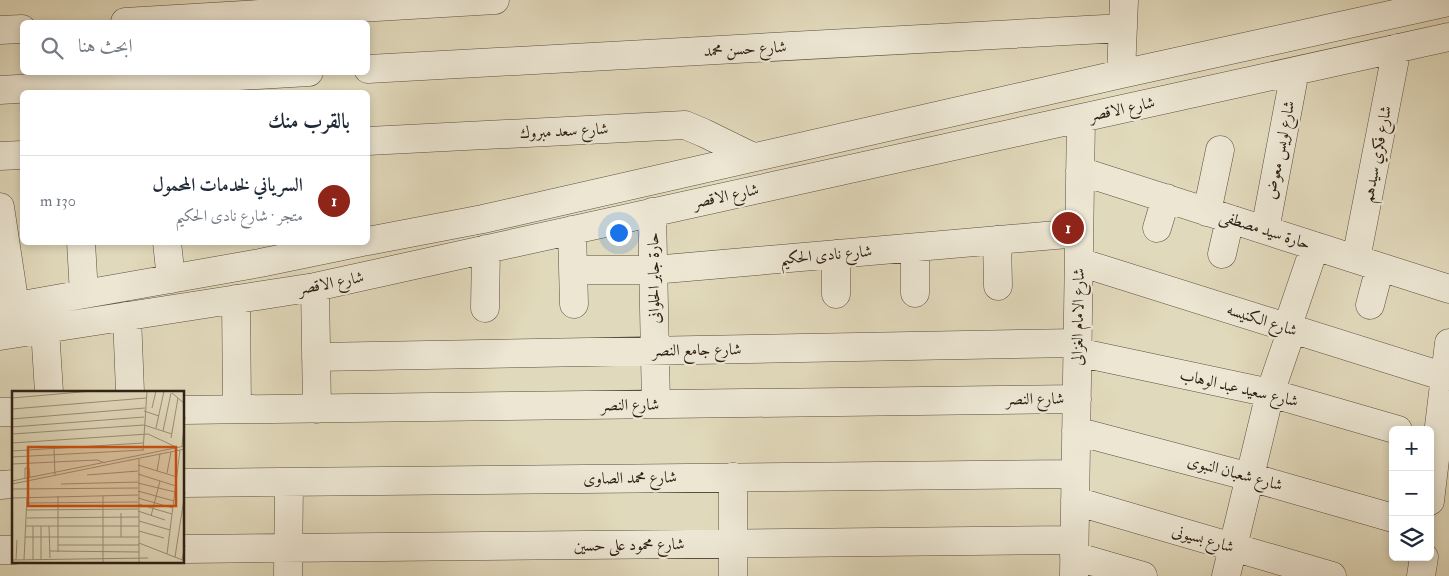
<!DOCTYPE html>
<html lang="ar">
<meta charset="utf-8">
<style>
:root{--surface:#fff;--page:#f6f6f7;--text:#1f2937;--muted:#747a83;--line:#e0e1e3;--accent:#8f2418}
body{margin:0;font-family:"IM FELL Double Pica",Amiri,serif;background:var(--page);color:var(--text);direction:rtl}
.controls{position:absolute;right:15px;bottom:15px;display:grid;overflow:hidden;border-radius:8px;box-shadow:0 2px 8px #0003}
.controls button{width:45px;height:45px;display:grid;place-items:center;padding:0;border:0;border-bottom:1px solid var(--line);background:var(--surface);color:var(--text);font:25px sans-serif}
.you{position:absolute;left:618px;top:232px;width:18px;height:18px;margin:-12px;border:4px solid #fff;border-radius:50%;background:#1a73e8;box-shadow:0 0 0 8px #1a73e833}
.badge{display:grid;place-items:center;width:32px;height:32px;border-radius:50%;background:var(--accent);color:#fff;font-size:16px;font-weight:700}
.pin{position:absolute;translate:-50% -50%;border:2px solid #fff;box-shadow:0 1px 5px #0006}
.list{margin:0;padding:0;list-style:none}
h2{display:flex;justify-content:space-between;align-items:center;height:65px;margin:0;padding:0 20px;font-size:21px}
h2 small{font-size:16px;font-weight:400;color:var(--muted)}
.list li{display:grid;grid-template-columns:32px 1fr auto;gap:15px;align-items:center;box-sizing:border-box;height:90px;padding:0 20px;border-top:1px solid var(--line)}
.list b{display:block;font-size:19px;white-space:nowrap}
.list p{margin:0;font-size:16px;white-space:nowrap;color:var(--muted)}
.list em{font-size:16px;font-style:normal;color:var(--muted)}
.icon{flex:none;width:28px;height:28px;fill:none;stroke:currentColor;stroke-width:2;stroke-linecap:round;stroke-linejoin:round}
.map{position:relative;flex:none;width:1449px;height:576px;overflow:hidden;direction:ltr}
.search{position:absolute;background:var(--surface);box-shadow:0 2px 8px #0003;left:20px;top:20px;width:350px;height:55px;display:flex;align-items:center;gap:12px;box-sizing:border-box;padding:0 18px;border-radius:8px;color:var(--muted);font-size:19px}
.panel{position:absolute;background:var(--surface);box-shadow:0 2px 8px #0003;left:20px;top:90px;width:350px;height:155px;border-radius:8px;direction:rtl}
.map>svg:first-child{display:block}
</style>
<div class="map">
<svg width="1449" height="576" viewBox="0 0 1449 576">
<rect width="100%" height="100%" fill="#e1d9bb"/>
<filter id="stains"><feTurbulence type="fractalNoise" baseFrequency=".004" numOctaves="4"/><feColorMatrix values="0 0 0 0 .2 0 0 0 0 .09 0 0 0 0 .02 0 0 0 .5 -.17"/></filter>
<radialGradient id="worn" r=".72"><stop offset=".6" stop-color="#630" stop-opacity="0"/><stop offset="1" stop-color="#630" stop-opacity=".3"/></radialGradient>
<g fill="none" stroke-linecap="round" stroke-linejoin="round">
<g stroke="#5c4e3f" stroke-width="29">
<path id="minor" d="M125,22L495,0
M0,30L22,29
M368,69L1123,28
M1121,74L1124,0
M0,90L309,72
M368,141L685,125L704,133L753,157
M0,156L22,155
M1080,171L1449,289
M0,207L15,306
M652,212L656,404
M1207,212L1220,150
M1157,228L1166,198
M572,230L574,304
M1265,230L1295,71
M997,240L998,286
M368,241L483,219L1121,74L1449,2
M81,242L84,294
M167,242L171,279
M915,248V293
M836,254V294
M1222,254L1230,219
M1356,259L1397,48
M1079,262L1445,377
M573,270H653L1079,233
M315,287L317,409
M236,299L237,409
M1370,305L1380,267
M485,308L486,249
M0,309L260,263L362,242
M127,316L130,392
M1287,328L1315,246
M45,329L49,392
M0,336L315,287L1449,37
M1077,352L1270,393L1398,430
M316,357L1077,343
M184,410L1077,399
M0,412H14
M1076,431L1250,477L1393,518
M733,477V576
M184,483L1075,474
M0,485L14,484
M1075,501L1332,576
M1430,501L1449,343
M184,549L1074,540
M0,550H14
M1074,556L1143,576
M288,576L289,482
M1074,576L1081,118
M1226,576L1270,393L1292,329
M1421,576L1424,557"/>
</g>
<use href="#minor" stroke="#ece6d3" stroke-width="28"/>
</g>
<g text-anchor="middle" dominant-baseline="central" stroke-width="4.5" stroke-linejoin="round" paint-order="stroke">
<g font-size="16" fill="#2f2016" stroke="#ece6d3">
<text transform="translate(745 49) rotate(-3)">شارع حسن محمد</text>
<text transform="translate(1122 109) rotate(-12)">شارع الاقصر</text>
<text transform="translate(564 131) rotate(-3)">شارع سعد مبروك</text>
<text transform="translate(1280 150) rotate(-79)">شارع لويس معوض</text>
<text transform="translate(1377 154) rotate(-79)">شارع فكري سيدهم</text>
<text transform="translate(726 196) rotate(-12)">شارع الاقصر</text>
<text transform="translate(1265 230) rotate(18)">حارة سيد مصطفى</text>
<text transform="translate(826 255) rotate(-5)">شارع نادى الحكيم</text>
<text transform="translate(654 278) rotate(-91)">حارة جابر الحلوانى</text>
<text transform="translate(331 283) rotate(-11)">شارع الاقصر</text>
<text transform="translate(1078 317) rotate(-89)">شارع الامام الغزالى</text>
<text transform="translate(1262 320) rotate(18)">شارع الكنيسه</text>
<text transform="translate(697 350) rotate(-1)">شارع جامع النصر</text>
<text transform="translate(1239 388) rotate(13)">شارع سعيد عبد الوهاب</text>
<text transform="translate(1035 399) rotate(-1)">شارع النصر</text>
<text transform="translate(630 405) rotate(-1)">شارع النصر</text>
<text transform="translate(1235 473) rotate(15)">شارع شعبان النبوى</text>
<text transform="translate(630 478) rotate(-1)">شارع محمد الصاوى</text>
<text transform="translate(1203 539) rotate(16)">شارع بسيونى</text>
<text transform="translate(629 545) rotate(-1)">شارع محمود على حسين</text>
</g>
</g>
<g transform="translate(12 391)">
<rect width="172" height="172" fill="#e1d9bb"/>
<path fill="none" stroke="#9a8f79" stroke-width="1" d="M160,2L173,13M0,7L80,0M140,17L144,0M0,18L134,7M132,20L147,25M0,28L133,17M0,36L132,26M144,37L152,0M151,40L159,2M0,43L132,34L160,43M159,47L166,7M0,52L136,43L164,56M170,55L173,26M42,58L43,84M0,60L131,52M131,60L135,0M0,66L131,59M127,68V172M0,73L85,69L93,72M126,74L165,86M145,80L148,63M155,82L159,61M126,83L164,95M75,84L126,80M13,88V77H17L18,87M0,90L173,55M126,92L163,101M0,93L173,58M49,93L126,91M0,98L126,97M126,100L162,110M0,107L126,104M126,107L161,117M15,112L126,111M126,113L160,123M15,119L126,118M126,120L153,129M139,125L148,90M15,127L127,126M127,130L158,139M14,135H127M37,135L38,167M127,140L152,147M13,146H127M109,146V122M127,152L173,170M46,154H127M38,160L127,161M46,161V105M155,163L168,59M163,166L173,101M0,169L136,167M4,169L5,149M12,169L15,106M21,169V135M29,169V135M170,169L173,154M91,172V105"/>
<path fill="#cc500e" fill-opacity="0.15" stroke="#cc500e" stroke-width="2.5" d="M16,56H164V115H16Z"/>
<rect width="172" height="172" fill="none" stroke="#2f2016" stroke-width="2.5"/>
</g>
<rect width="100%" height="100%" filter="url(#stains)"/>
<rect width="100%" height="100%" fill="url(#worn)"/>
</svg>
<div class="controls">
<button>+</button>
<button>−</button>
<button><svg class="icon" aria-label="layers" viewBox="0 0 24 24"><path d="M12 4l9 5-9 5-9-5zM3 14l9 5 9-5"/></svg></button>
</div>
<div class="you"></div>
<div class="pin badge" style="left:1068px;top:228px">1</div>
<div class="search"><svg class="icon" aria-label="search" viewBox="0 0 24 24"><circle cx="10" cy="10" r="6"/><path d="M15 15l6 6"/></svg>ابحث هنا</div>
<section class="panel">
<h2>بالقرب منك<small></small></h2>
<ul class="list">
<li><span class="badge">1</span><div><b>السرياني لخدمات المحمول</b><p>متجر · شارع نادى الحكيم</p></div><em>130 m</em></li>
</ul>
</section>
</div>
